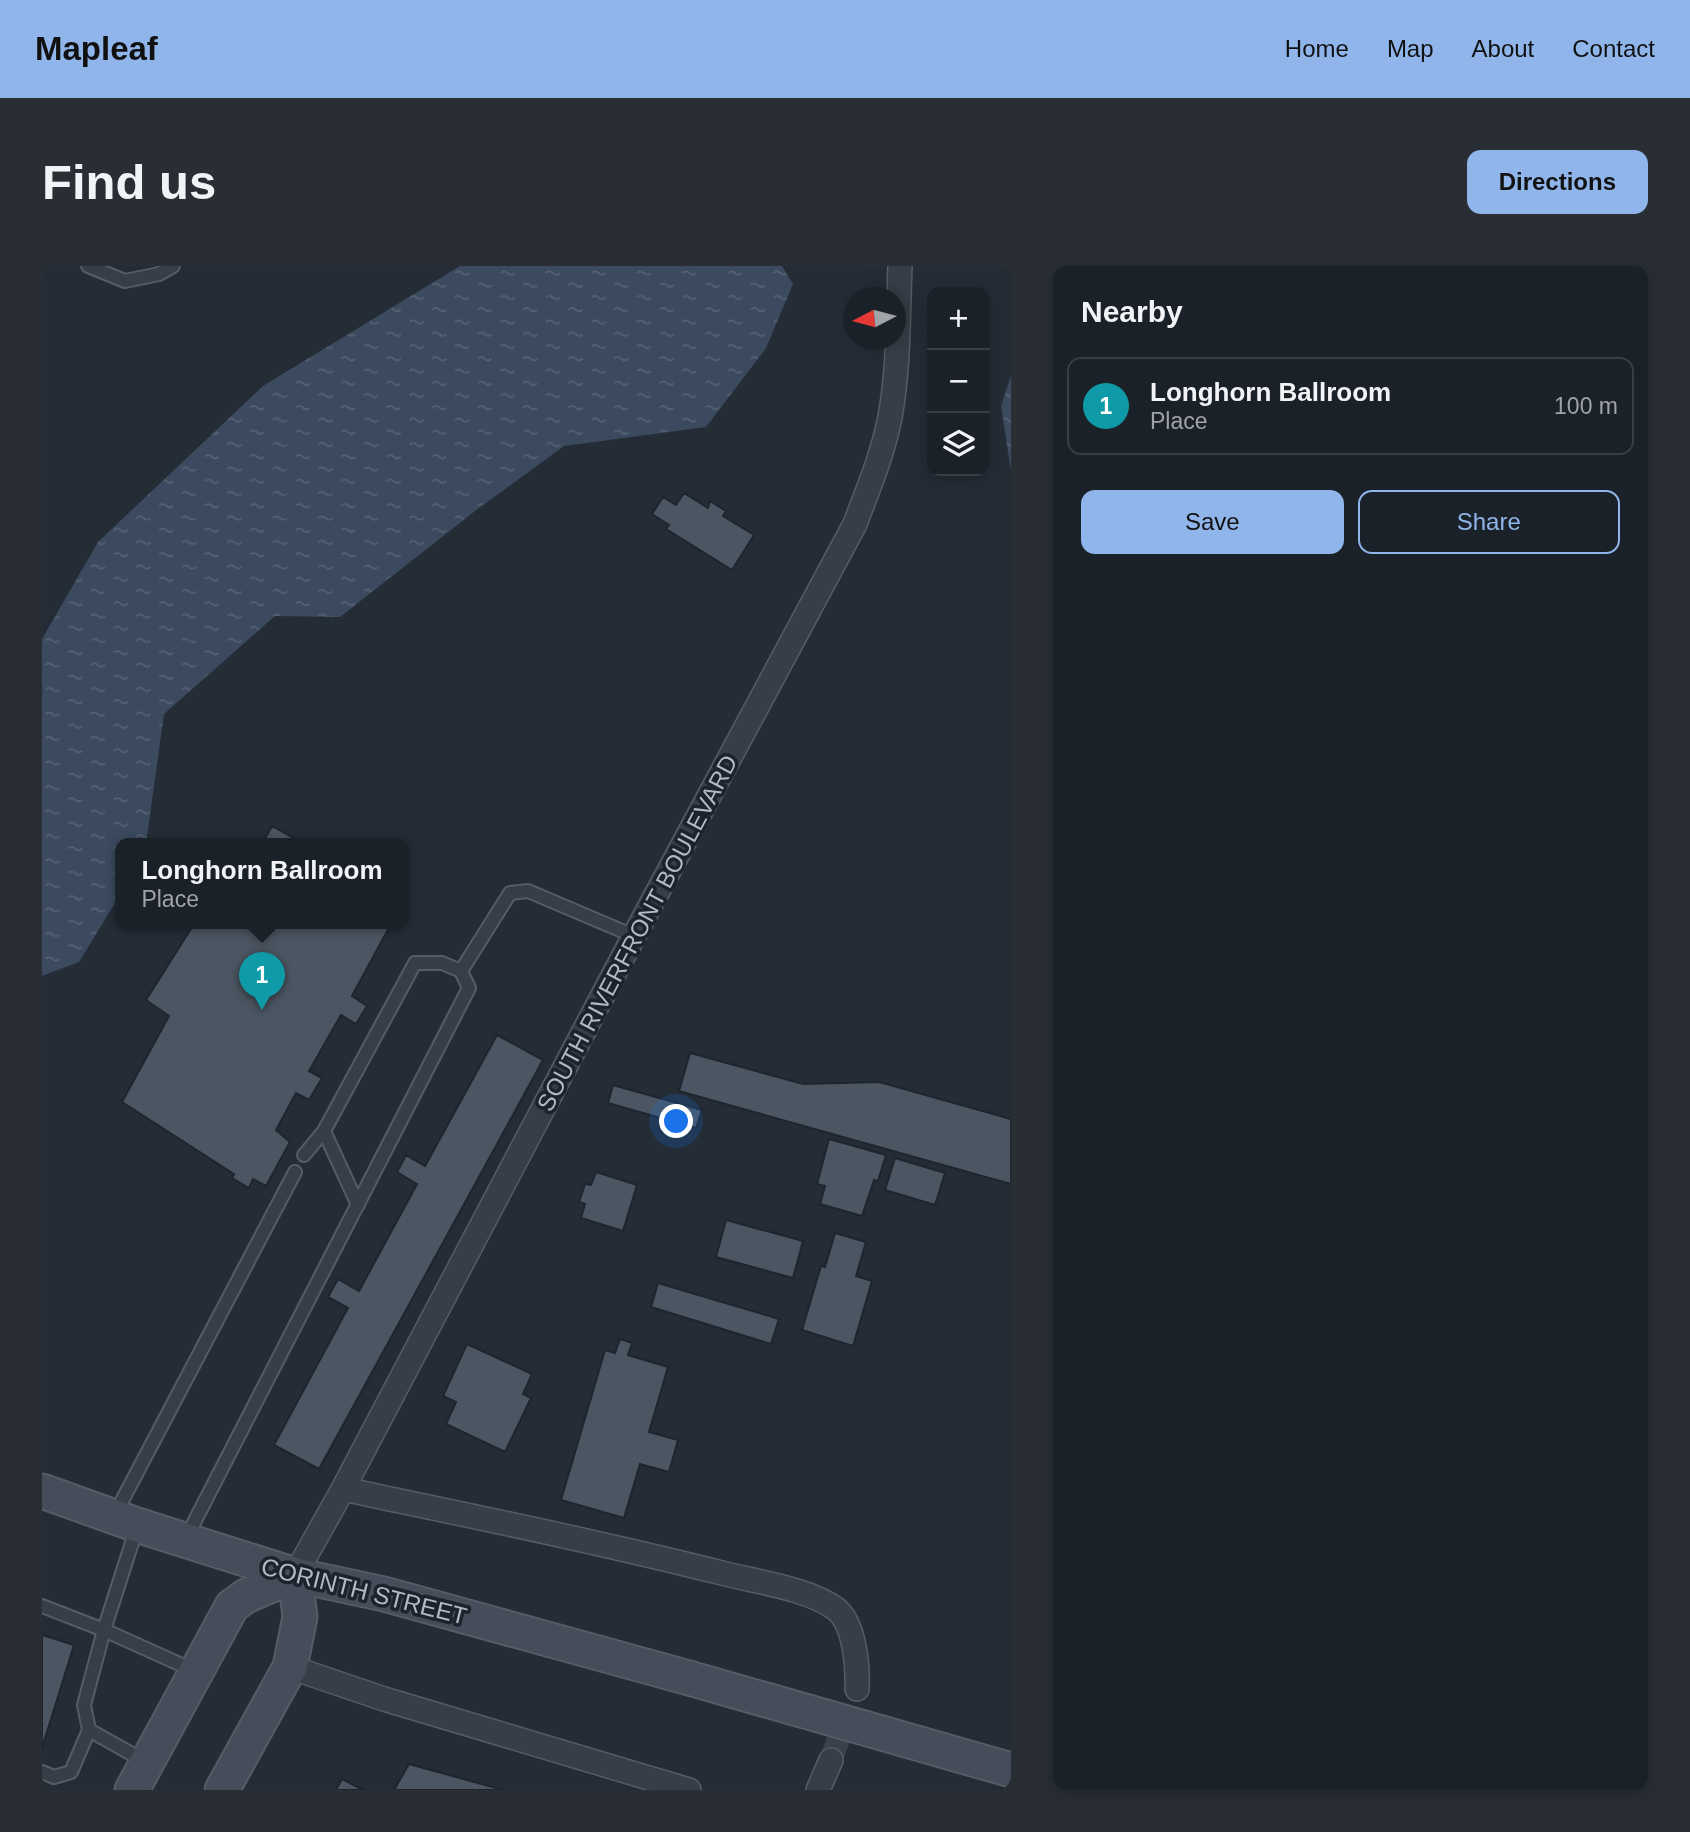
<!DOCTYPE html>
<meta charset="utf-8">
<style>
:root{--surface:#1b2128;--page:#282e34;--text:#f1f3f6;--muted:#a0a3a8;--line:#393e45;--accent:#8fb5eb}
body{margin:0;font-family:Helvetica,sans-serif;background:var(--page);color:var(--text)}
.controls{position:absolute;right:21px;top:21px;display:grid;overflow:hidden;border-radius:14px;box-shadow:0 4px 18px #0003}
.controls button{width:63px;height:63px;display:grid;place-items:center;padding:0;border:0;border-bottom:2px solid var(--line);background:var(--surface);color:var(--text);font:35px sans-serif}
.compass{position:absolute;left:801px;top:21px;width:63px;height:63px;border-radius:50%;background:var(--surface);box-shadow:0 4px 18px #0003;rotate:264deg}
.you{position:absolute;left:635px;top:856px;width:24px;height:24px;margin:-18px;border:5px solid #fff;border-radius:50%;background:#1a73e8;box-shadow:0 0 0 10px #1a73e833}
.badge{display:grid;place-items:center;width:46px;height:46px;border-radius:50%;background:var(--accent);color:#fff;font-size:23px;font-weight:700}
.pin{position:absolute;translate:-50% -58px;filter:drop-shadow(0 2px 4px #0008)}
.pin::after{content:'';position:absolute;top:37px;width:24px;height:21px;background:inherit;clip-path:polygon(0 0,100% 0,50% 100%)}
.popup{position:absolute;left:73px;top:572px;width:294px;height:91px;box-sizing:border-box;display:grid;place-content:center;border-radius:14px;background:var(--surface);filter:drop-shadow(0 2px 5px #0005);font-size:23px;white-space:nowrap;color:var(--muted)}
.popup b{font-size:26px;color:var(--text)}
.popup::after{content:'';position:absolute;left:50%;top:100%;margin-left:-14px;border:14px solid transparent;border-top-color:var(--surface)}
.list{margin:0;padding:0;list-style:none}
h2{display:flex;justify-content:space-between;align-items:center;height:91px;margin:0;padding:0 28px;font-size:30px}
h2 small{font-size:23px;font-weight:400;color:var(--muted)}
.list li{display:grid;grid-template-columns:46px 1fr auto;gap:21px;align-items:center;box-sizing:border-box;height:98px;margin:0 14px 14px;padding:0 14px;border:2px solid var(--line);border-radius:14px}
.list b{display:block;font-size:26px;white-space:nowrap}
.list p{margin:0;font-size:23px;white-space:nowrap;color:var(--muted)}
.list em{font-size:23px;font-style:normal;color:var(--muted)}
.actions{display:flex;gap:14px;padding:21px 28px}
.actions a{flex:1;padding:16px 0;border:2px solid var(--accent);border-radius:14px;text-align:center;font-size:24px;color:var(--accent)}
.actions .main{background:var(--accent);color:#111}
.icon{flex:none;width:38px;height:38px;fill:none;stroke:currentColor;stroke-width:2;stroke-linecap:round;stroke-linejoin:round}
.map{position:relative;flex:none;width:969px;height:1524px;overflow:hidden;border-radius:14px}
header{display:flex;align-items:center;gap:42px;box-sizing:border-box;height:98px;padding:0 35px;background:var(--accent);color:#111}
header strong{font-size:33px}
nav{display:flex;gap:38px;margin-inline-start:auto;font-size:24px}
.intro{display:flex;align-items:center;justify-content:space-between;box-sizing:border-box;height:168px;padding:0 42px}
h1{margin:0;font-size:49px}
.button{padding:18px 32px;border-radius:14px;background:var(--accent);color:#111;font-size:24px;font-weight:700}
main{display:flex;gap:42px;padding:0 42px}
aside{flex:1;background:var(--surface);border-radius:14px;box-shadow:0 4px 18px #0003}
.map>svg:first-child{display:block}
</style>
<header>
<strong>Mapleaf</strong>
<nav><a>Home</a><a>Map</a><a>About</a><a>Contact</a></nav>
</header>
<div class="intro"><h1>Find us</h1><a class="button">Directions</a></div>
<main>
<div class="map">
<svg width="969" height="1524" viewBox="0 0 969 1524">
<defs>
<pattern id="water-ripples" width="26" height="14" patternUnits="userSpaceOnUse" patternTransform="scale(1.75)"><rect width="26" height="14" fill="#3b4a5e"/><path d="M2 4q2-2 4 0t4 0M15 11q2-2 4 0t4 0" fill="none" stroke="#556273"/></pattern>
</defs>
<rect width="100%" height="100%" fill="#242c36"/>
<path fill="url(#water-ripples)" d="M418,0H740L751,18L724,82L664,161L522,180L433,245L298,351L233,350L122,448L104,578H78V629L37,696L0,710V373L56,276L221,120Z
M969,110V205L959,140Z"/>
<path fill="#4c5662" stroke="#1e252e" stroke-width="2" d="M642,227L666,242L668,235L684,245L681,250L712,269L690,304L624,263L627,259L610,248L621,231L634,239Z
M230,560L262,578H220Z
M152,658H349L310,730L325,740L314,758L299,749L267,805L280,812L267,834L254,827L234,864L248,876L224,920L211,913L207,922L190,912L192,908L80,836L127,750L104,734Z
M455,769L501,794L277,1203L232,1179L306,1042L286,1031L296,1013L317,1025L375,918L355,906L364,889L383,900Z
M648,787L761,818L837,816L969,853V918L637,825Z
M571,819L660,844L654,862L566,837Z
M787,873L844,889L836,915L832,914L820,950L778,938L783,920L775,918Z
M853,892L903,907L893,939L843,924Z
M554,906L595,919L581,965L539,952L543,938L537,936L543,918L549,919Z
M684,954L761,975L751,1012L674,991Z
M793,967L824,976L814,1010L830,1015L811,1080L760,1064L779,1000L783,1001Z
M616,1017L737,1053L729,1078L609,1041Z
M578,1073L590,1077L586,1089L626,1101L607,1166L636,1174L627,1206L598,1198L582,1252L519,1234L563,1084L573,1087Z
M425,1078L490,1108L481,1128L489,1132L463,1186L404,1158L414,1136L401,1130Z
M0,1369L32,1379L0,1482Z
M367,1498L461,1524H352Z
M300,1513L321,1524H294Z"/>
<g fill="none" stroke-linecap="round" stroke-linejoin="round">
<path stroke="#39414b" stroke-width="23" stroke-dasharray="23 11" stroke-linecap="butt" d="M789,1494L815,1423"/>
<g stroke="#555c65" stroke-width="16">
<path id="service" d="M46,0L83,15L117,8L131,0
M419,705L468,627L486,625L592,670
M262,889L282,865
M72,1250L253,906
M143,1274C237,1090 333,906 427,722L419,705L400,697H373L282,865L316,939
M0,1340L62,1364L95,1261
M104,1496L47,1464L42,1439L62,1364L153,1405
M0,1506L12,1511L29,1506L47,1464"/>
</g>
<g stroke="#555c65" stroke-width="26">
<path id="minor" d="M301,1223C429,1250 557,1276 684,1308C716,1316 767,1323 794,1343C813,1358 816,1401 815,1423
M253,1309L301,1223L592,670L813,258C826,223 841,188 848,151C857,102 856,50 858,0
M248,1401L342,1433L647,1524
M776,1524L789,1494"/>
</g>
<g stroke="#555c65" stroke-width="37">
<path id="secondary" d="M0,1225L95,1259L253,1309L342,1328L647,1412
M90,1524L190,1340L204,1330L253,1309
M180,1524L248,1401L258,1351L253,1309"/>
</g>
<use href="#service" stroke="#373e47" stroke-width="12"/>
<use href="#minor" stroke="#373e47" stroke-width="23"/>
<use href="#secondary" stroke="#454d5a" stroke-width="33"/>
<g stroke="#555c65" stroke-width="37" stroke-linecap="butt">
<path id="secondary-bridge" d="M647,1412L969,1504"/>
</g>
<use href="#secondary-bridge" stroke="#454d5a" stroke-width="33"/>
</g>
<g text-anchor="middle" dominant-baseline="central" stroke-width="7" stroke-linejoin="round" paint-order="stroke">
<g font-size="24" fill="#b2b9c3" stroke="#1c232c">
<text transform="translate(595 667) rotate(-62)">SOUTH RIVERFRONT BOULEVARD</text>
<text transform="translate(322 1325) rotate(14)">CORINTH STREET</text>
</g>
</g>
</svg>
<div class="controls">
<button>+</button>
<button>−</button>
<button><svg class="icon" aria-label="layers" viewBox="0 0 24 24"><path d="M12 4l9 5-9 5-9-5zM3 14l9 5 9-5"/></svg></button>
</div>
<svg class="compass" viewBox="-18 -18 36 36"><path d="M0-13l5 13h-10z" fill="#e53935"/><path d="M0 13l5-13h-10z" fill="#a0a3a8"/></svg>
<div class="you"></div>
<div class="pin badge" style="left:220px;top:744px;background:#0f9aa8">1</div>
<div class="popup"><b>Longhorn Ballroom</b>Place</div>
</div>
<aside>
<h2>Nearby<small></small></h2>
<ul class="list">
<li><span class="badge" style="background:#0f9aa8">1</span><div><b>Longhorn Ballroom</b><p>Place</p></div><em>100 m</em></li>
</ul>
<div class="actions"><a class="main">Save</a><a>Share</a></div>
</aside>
</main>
